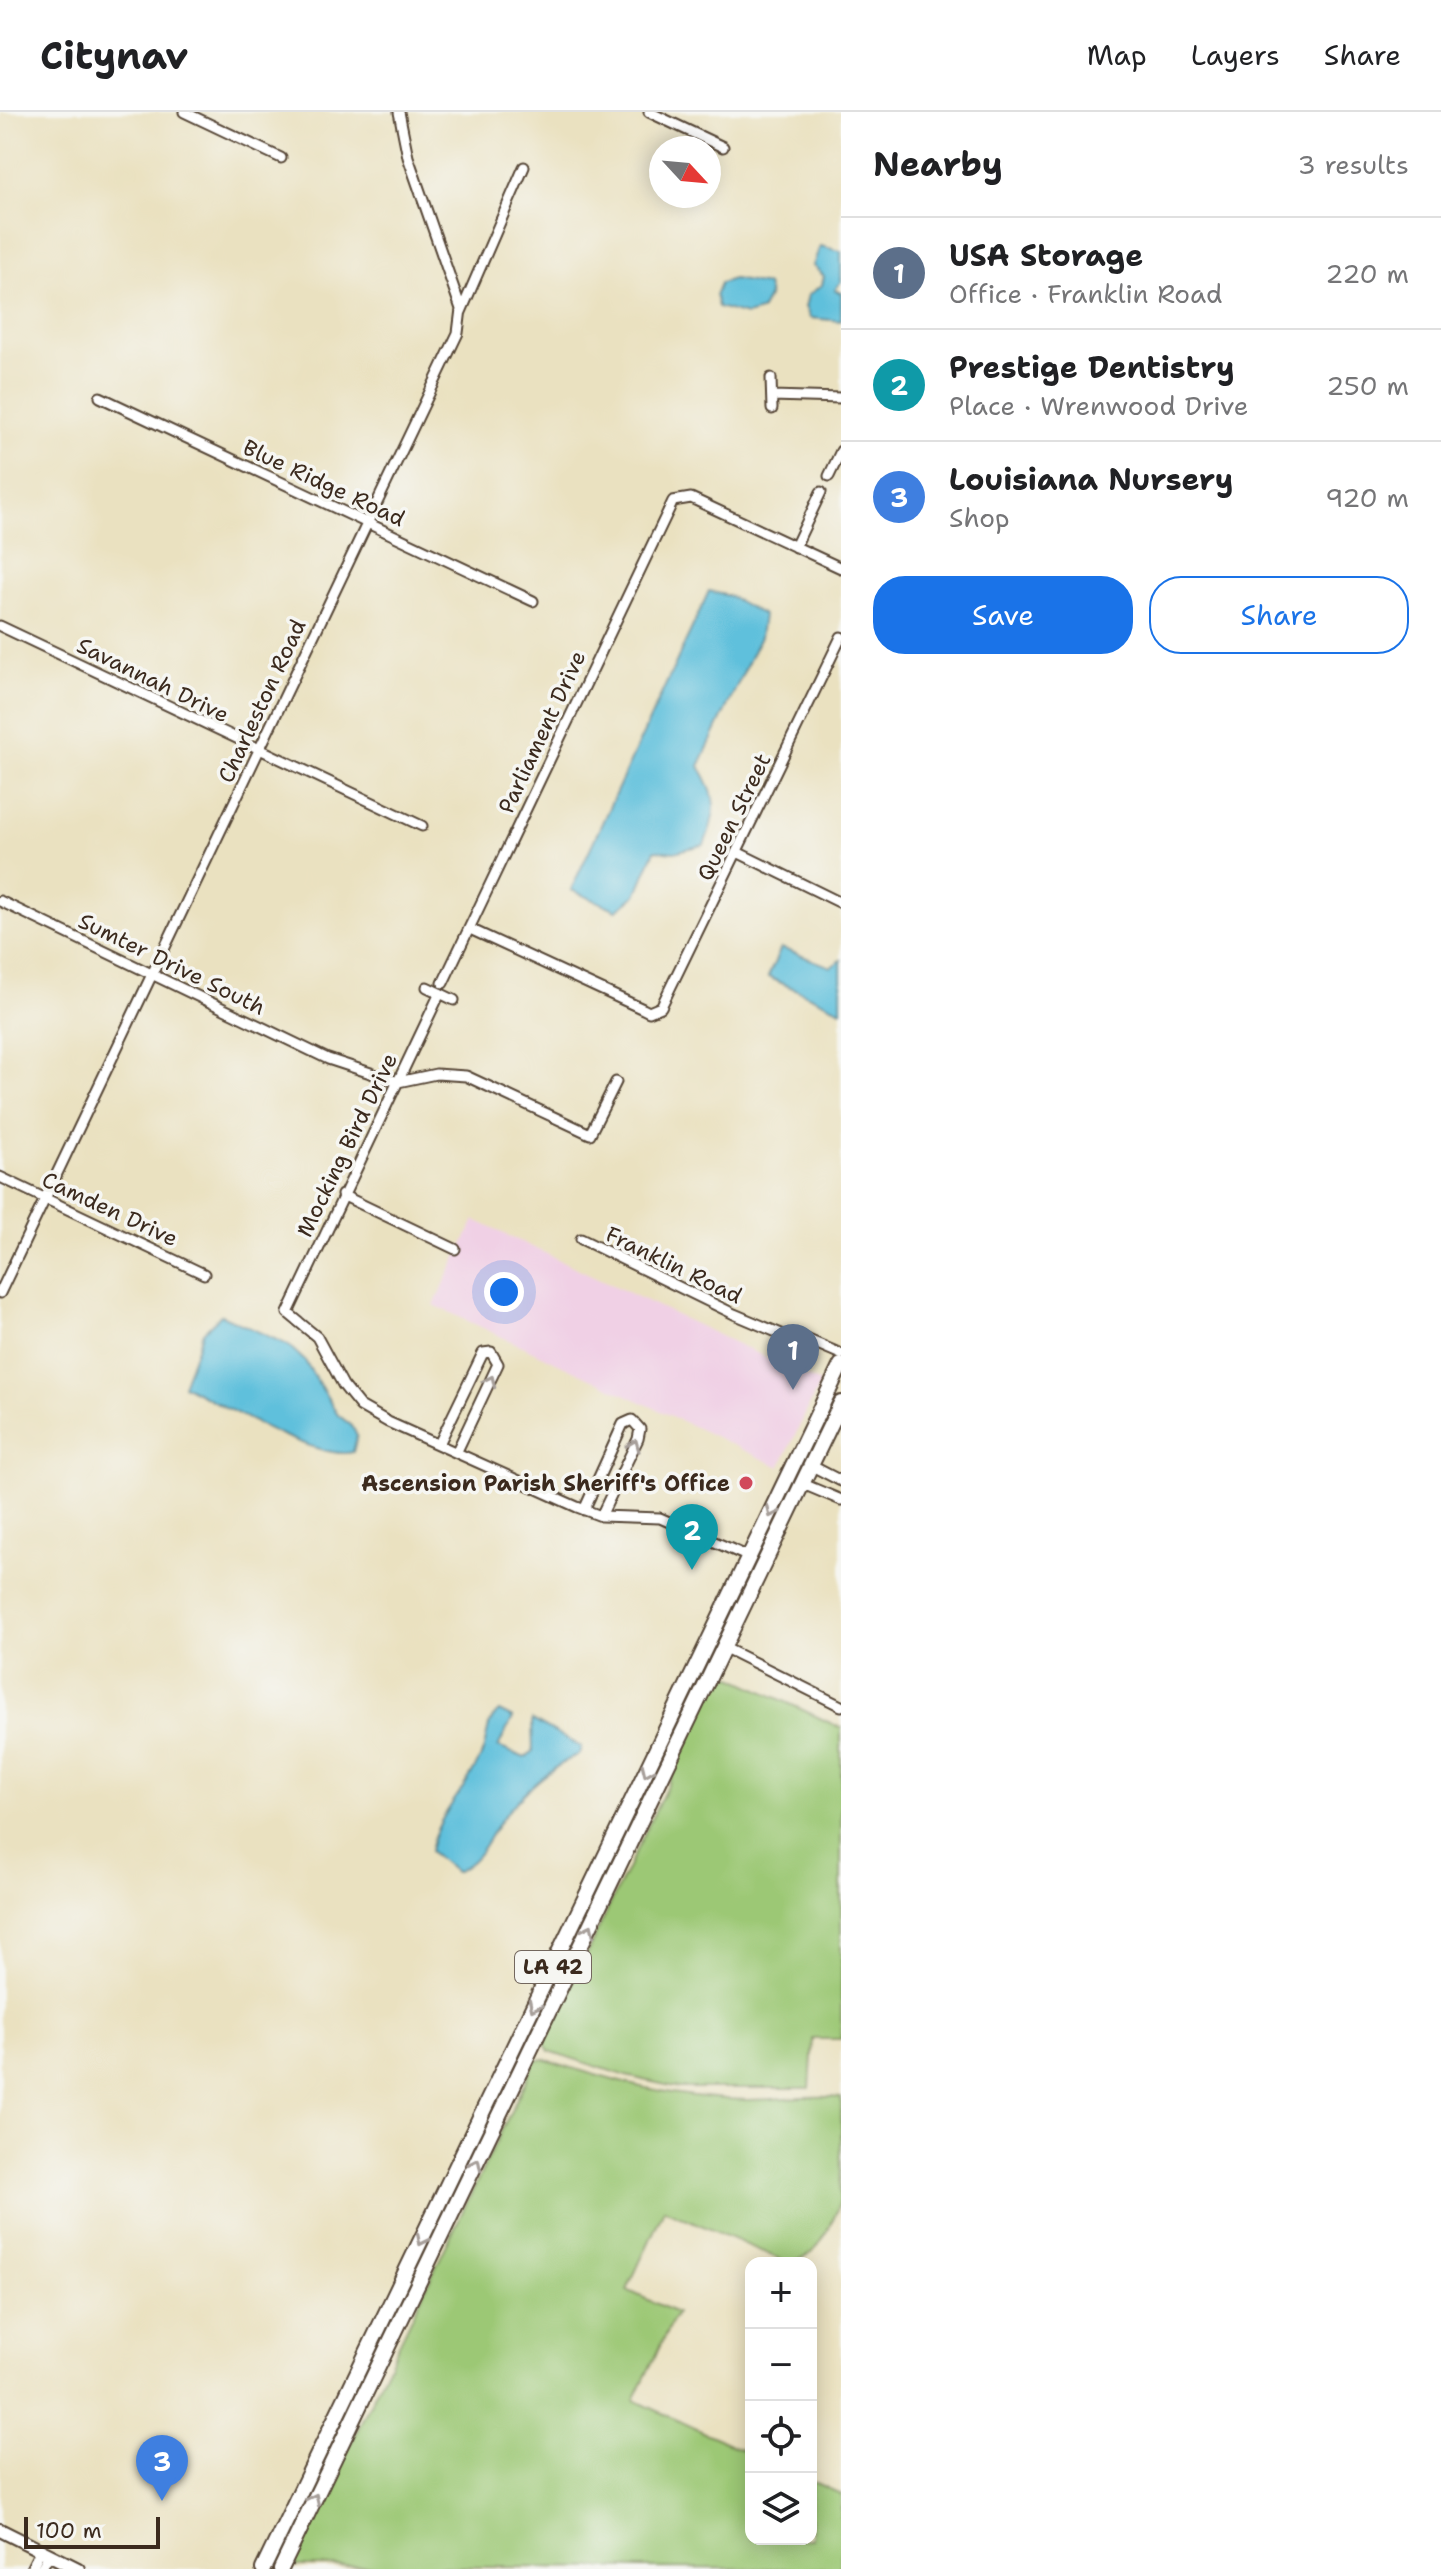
<!DOCTYPE html>
<meta charset="utf-8">
<style>
:root{--surface:#fff;--page:#f6f6f6;--text:#202124;--muted:#757577;--line:#e0e0e0;--accent:#1a73e8}
body{margin:0;font-family:"Shantell Sans",sans-serif;background:var(--page);color:var(--text)}
.controls{position:absolute;right:24px;bottom:24px;display:grid;overflow:hidden;border-radius:16px;box-shadow:0 4px 20px #0003}
.controls button{width:72px;height:72px;display:grid;place-items:center;padding:0;border:0;border-bottom:2px solid var(--line);background:var(--surface);color:var(--text);font:40px sans-serif}
.compass{position:absolute;left:649px;top:24px;width:72px;height:72px;border-radius:50%;background:var(--surface);box-shadow:0 4px 20px #0003;rotate:116deg}
.scale{position:absolute;left:24px;bottom:20px;width:136px;box-sizing:border-box;padding-left:8px;border:4px solid #3b2a1e;border-top:0;font-size:22px;line-height:28px;white-space:nowrap;color:#3b2a1e;-webkit-text-stroke:6px #f6f6f2;paint-order:stroke}
.you{position:absolute;left:504px;top:1180px;width:28px;height:28px;margin:-20px;border:6px solid #fff;border-radius:50%;background:#1a73e8;box-shadow:0 0 0 12px #1a73e833}
.badge{display:grid;place-items:center;width:52px;height:52px;border-radius:50%;background:var(--accent);color:#fff;font-size:26px;font-weight:700}
.pin{position:absolute;translate:-50% -66px;filter:drop-shadow(0 2px 4px #0008)}
.pin::after{content:'';position:absolute;top:42px;width:28px;height:24px;background:inherit;clip-path:polygon(0 0,100% 0,50% 100%)}
.list{margin:0;padding:0;list-style:none}
h2{display:flex;justify-content:space-between;align-items:center;height:104px;margin:0;padding:0 32px;font-size:34px}
h2 small{font-size:26px;font-weight:400;color:var(--muted)}
.list li{display:grid;grid-template-columns:52px 1fr auto;gap:24px;align-items:center;box-sizing:border-box;height:112px;padding:0 32px;border-top:2px solid var(--line)}
.list b{display:block;font-size:30px;white-space:nowrap}
.list p{margin:0;font-size:26px;white-space:nowrap;color:var(--muted)}
.list em{font-size:26px;font-style:normal;color:var(--muted)}
.actions{display:flex;gap:16px;padding:24px 32px}
.actions a{flex:1;padding:18px 0;border:2px solid var(--accent);border-radius:32px;text-align:center;font-size:28px;color:var(--accent)}
.actions .main{background:var(--accent);color:#fff}
.icon{flex:none;width:44px;height:44px;fill:none;stroke:currentColor;stroke-width:2;stroke-linecap:round;stroke-linejoin:round}
.map{position:relative;flex:none;width:841px;height:2457px;overflow:hidden}
header{display:flex;align-items:center;gap:48px;box-sizing:border-box;height:112px;padding:0 40px;background:var(--surface);border-bottom:2px solid var(--line)}
header strong{font-size:38px}
nav{display:flex;gap:44px;margin-inline-start:auto;font-size:28px}
main{display:flex}
aside{flex:1;background:var(--surface)}
.map>svg:first-child{display:block}
</style>
<header>
<strong>Citynav</strong>
<nav><a>Map</a><a>Layers</a><a>Share</a></nav>
</header>
<main>
<div class="map">
<svg width="841" height="2457" viewBox="0 0 841 2457">
<rect width="100%" height="100%" fill="#f6f6f2"/>
<filter id="ink" filterUnits="userSpaceOnUse"><feTurbulence type="fractalNoise" baseFrequency=".0125" numOctaves="2"/><feDisplacementMap in="SourceGraphic" scale="16" xChannelSelector="R" yChannelSelector="G"/><feConvolveMatrix kernelMatrix="1 2 1 2 8 2 1 2 1" color-interpolation-filters="sRGB"/></filter>
<filter id="wash" filterUnits="userSpaceOnUse"><feTurbulence type="fractalNoise" baseFrequency=".006" numOctaves="4" result="noise"/><feDisplacementMap in="SourceGraphic" scale="32" xChannelSelector="R" yChannelSelector="G"/><feGaussianBlur stdDeviation="1.8" result="paint"/><feColorMatrix in="noise" values="0 0 0 0 0 0 0 0 0 0 0 0 0 0 0 0 0 1.4 0 .05"/><feComposite in="paint" operator="in"/></filter>
<g filter="url(#wash)">
<rect width="100%" height="100%" fill="#eae1c0"/>
<path fill="#f0d0e5" d="M475,1108L820,1271L780,1355L434,1193Z"/>
<path fill="#9cc875" stroke="#6c794a" stroke-width="2" d="M722,1560L841,1616V1927H813L810,1976H679L626,1964L549,1939L544,1930Z
M544,1947C617,1971 671,1986 748,1988C779,1988 811,1982 841,1986C841,2012 841,2065 840,2088C833,2113 816,2151 786,2150L664,2097L627,2178L676,2201L634,2288L751,2342V2427H811V2369L841,2382V2457L292,2454L535,1949Z"/>
<path fill="#5ec0dc" stroke="#4c757d" stroke-width="2" d="M820,134L841,139V169L835,178L841,181V209L810,206L805,195L808,183L822,173L824,164L813,154Z
M733,167L767,173L769,184L761,199L746,203L718,195L715,183L720,171Z
M709,479L729,484L763,503L760,525L699,654C718,686 718,698 704,733L674,740L655,738L636,783L617,798L571,778Z
M781,836L831,855L841,848V898L768,865Z
M221,1203L288,1233L305,1249L338,1303L352,1314L357,1324L353,1340C319,1350 218,1291 183,1273L203,1220Z
M499,1599L513,1606L498,1635L525,1646L533,1639L532,1608L581,1635L579,1642C550,1656 524,1679 503,1705C485,1728 483,1747 455,1760L430,1739C437,1701 470,1675 483,1639C488,1624 486,1610 499,1599Z"/>
</g>
<g filter="url(#ink)">
<g fill="none" stroke-linecap="round" stroke-linejoin="round">
<g stroke="#554536" stroke-width="13">
<path id="street" d="M184,0L281,46
M649,0L723,35
M461,200L524,55
M771,266L772,297
M772,284L841,286
M100,285L533,489
M829,364L841,339
M795,435L821,380
M0,514L422,714
M737,740L841,791
M0,789L328,947L398,970L436,962L466,964L590,1022L616,970
M470,817L643,897L649,900L661,895L841,525
M443,871L673,389L691,386L841,456
M427,875L454,888
M440,881L288,1201L317,1225L343,1273L360,1294L388,1310L577,1395L601,1404L660,1406L749,1445
M0,1065L204,1162
M342,1083L455,1137
M581,1127L734,1202L786,1224L806,1227L841,1242
M0,1181L458,221L461,197L408,45L399,0
M439,1332L483,1241L491,1240L498,1252L457,1339
M812,1354L841,1369
M803,1372L841,1388
M584,1398L623,1312L632,1308L640,1317L638,1327L601,1404
M725,1536L841,1594
M31,2457L40,2439
M41,2457L49,2443"/>
</g>
<g stroke="#554536" stroke-width="16">
<path id="secondary" d="M0,2418L78,2457"/>
</g>
<g stroke="#554536" stroke-width="18">
<path id="primary" d="M263,2457L841,1253
M281,2457L841,1291"/>
</g>
<use href="#street" stroke="#fff" stroke-width="9"/>
<use href="#secondary" stroke="#fff" stroke-width="12"/>
<use href="#primary" stroke="#fff" stroke-width="14"/>
</g>
<defs><path id="oneway-chevron" d="M-2-3.5L2.5 0L-2 3.5" fill="none" stroke-width="1.6" stroke-linecap="round" stroke-linejoin="round" transform="scale(2)"/></defs>
<g stroke="#a79f9a">
<use href="#oneway-chevron" transform="translate(490 1269) rotate(-65)"/>
<use href="#oneway-chevron" transform="translate(634 1333) rotate(-68)"/>
<use href="#oneway-chevron" transform="translate(772 1400) rotate(116)"/>
<use href="#oneway-chevron" transform="translate(647 1659) rotate(114)"/>
<use href="#oneway-chevron" transform="translate(589 1818) rotate(-64)"/>
<use href="#oneway-chevron" transform="translate(534 1894) rotate(116)"/>
<use href="#oneway-chevron" transform="translate(476 2052) rotate(-64)"/>
<use href="#oneway-chevron" transform="translate(422 2128) rotate(116)"/>
<use href="#oneway-chevron" transform="translate(314 2387) rotate(-64)"/>
</g>
</g>
<circle fill="#d1495b" stroke="#f6f6f2" stroke-width="3" cx="746" cy="1371" r="8"/>
<g text-anchor="middle" dominant-baseline="central" stroke-width="7" stroke-linejoin="round" paint-order="stroke">
<rect fill="#f6f6f2" stroke="#73675e" stroke-width="2" x="515" y="1839" width="76" height="32" rx="6"/>
<g font-size="20" font-weight="bold" fill="#3b2a1e">
<text x="553" y="1855">LA 42</text>
</g>
<g font-size="22" fill="#3b2a1e" stroke="#f6f6f2">
<text transform="translate(324 371) rotate(25)">Blue Ridge Road</text>
<text transform="translate(153 568) rotate(26)">Savannah Drive</text>
<text transform="translate(262 589) rotate(-65)">Charleston Road</text>
<text transform="translate(542 620) rotate(-65)">Parliament Drive</text>
<text transform="translate(734 705) rotate(-64)">Queen Street</text>
<text transform="translate(172 852) rotate(26)">Sumter Drive South</text>
<text transform="translate(347 1033) rotate(-64)">Mocking Bird Drive</text>
<text transform="translate(110 1097) rotate(25)">Camden Drive</text>
<text transform="translate(674 1153) rotate(26)">Franklin Road</text>
</g>
<g font-size="22" font-weight="bold" fill="#3b2a1e" stroke="#f6f6f2" text-anchor="end">
<text x="730" y="1371">Ascension Parish Sheriff's Office</text>
</g>
</g>
</svg>
<div class="controls">
<button>+</button>
<button>−</button>
<button><svg class="icon" aria-label="locate" viewBox="0 0 24 24"><circle cx="12" cy="12" r="6"/><path d="M12 2v4M12 18v4M2 12h4M18 12h4"/></svg></button>
<button><svg class="icon" aria-label="layers" viewBox="0 0 24 24"><path d="M12 4l9 5-9 5-9-5zM3 14l9 5 9-5"/></svg></button>
</div>
<svg class="compass" viewBox="-18 -18 36 36"><path d="M0-13l5 13h-10z" fill="#e53935"/><path d="M0 13l5-13h-10z" fill="#757577"/></svg>
<div class="scale">100 m</div>
<div class="you"></div>
<div class="pin badge" style="left:793px;top:1278px;background:#5c6f8a">1</div>
<div class="pin badge" style="left:692px;top:1458px;background:#0f9aa8">2</div>
<div class="pin badge" style="left:162px;top:2389px;background:#3f7fe0">3</div>
</div>
<aside>
<h2>Nearby<small>3 results</small></h2>
<ul class="list">
<li><span class="badge" style="background:#5c6f8a">1</span><div><b>USA Storage</b><p>Office · Franklin Road</p></div><em>220 m</em></li>
<li><span class="badge" style="background:#0f9aa8">2</span><div><b>Prestige Dentistry</b><p>Place · Wrenwood Drive</p></div><em>250 m</em></li>
<li><span class="badge" style="background:#3f7fe0">3</span><div><b>Louisiana Nursery</b><p>Shop</p></div><em>920 m</em></li>
</ul>
<div class="actions"><a class="main">Save</a><a>Share</a></div>
</aside>
</main>
